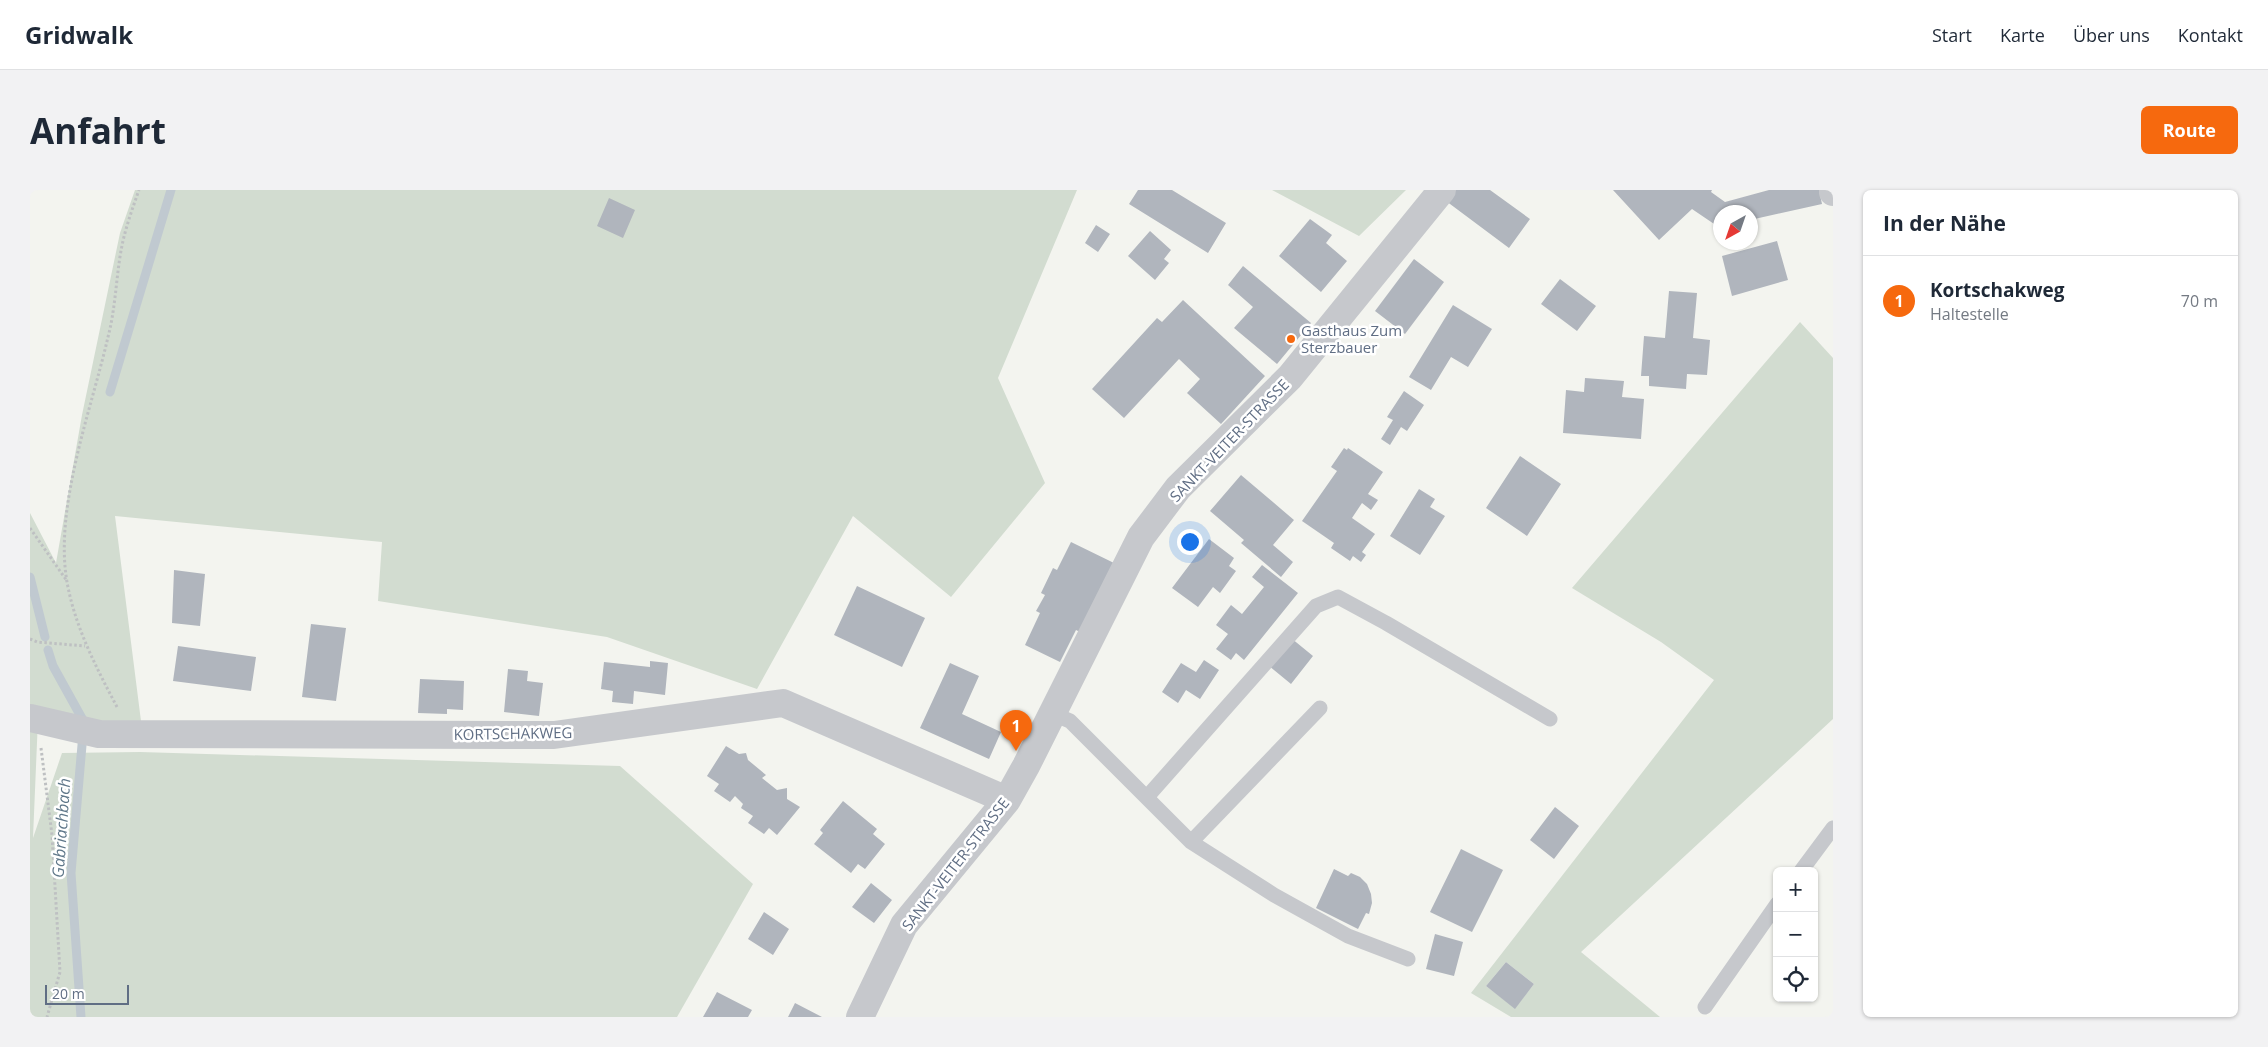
<!DOCTYPE html>
<html lang="de">
<meta charset="utf-8">
<style>
:root{--surface:#fff;--page:#f2f2f3;--text:#1f2937;--muted:#747a83;--line:#e0e1e3;--accent:#f6690e}
body{margin:0;font-family:"Open Sans",sans-serif;background:var(--page);color:var(--text)}
.controls{position:absolute;right:15px;bottom:15px;display:grid;overflow:hidden;border-radius:8px;box-shadow:0 1px 4px #0004}
.controls button{width:45px;height:45px;display:grid;place-items:center;padding:0;border:0;border-bottom:1px solid var(--line);background:var(--surface);color:var(--text);font:25px sans-serif}
.compass{position:absolute;left:1683px;top:15px;width:45px;height:45px;border-radius:50%;background:var(--surface);box-shadow:0 1px 4px #0004;rotate:220deg}
.scale{position:absolute;left:15px;bottom:12px;width:84px;box-sizing:border-box;padding-left:5px;border:2px solid #606e84;border-top:0;font-size:14px;line-height:18px;white-space:nowrap;color:#606e84;-webkit-text-stroke:4px #fff;paint-order:stroke}
.you{position:absolute;left:1159px;top:351px;width:18px;height:18px;margin:-12px;border:4px solid #fff;border-radius:50%;background:#1a73e8;box-shadow:0 0 0 8px #1a73e833}
.badge{display:grid;place-items:center;width:32px;height:32px;border-radius:50%;background:var(--accent);color:#fff;font-size:16px;font-weight:700}
.pin{position:absolute;translate:-50% -41px;filter:drop-shadow(0 1px 2px #0008)}
.pin::after{content:'';position:absolute;top:26px;width:18px;height:15px;background:inherit;clip-path:polygon(0 0,100% 0,50% 100%)}
.list{margin:0;padding:0;list-style:none}
h2{display:flex;justify-content:space-between;align-items:center;height:65px;margin:0;padding:0 20px;font-size:21px}
h2 small{font-size:16px;font-weight:400;color:var(--muted)}
.list li{display:grid;grid-template-columns:32px 1fr auto;gap:15px;align-items:center;box-sizing:border-box;height:90px;padding:0 20px;border-top:1px solid var(--line)}
.list b{display:block;font-size:19px;white-space:nowrap}
.list p{margin:0;font-size:16px;white-space:nowrap;color:var(--muted)}
.list em{font-size:16px;font-style:normal;color:var(--muted)}
.icon{flex:none;width:28px;height:28px;fill:none;stroke:currentColor;stroke-width:2;stroke-linecap:round;stroke-linejoin:round}
.map{position:relative;flex:none;width:1803px;height:827px;overflow:hidden;border-radius:8px}
header{display:flex;align-items:center;gap:30px;box-sizing:border-box;height:70px;padding:0 25px;background:var(--surface);border-bottom:1px solid var(--line)}
header strong{font-size:24px}
nav{display:flex;gap:28px;margin-inline-start:auto;font-size:18px}
.intro{display:flex;align-items:center;justify-content:space-between;box-sizing:border-box;height:120px;padding:0 30px}
h1{margin:0;font-size:35px}
.button{padding:12px 22px;border-radius:8px;background:var(--accent);color:#fff;font-size:18px;font-weight:700}
main{display:flex;gap:30px;padding:0 30px}
aside{flex:1;background:var(--surface);border-radius:8px;box-shadow:0 1px 4px #0004}
.map>svg:first-child{display:block}
</style>
<header>
<strong>Gridwalk</strong>
<nav><a>Start</a><a>Karte</a><a>Über uns</a><a>Kontakt</a></nav>
</header>
<div class="intro"><h1>Anfahrt</h1><a class="button">Route</a></div>
<main>
<div class="map">
<svg width="1803" height="827" viewBox="0 0 1803 827">
<rect width="100%" height="100%" fill="#f3f4ef"/>
<path fill="#d2dcd0" fill-rule="evenodd" d="M105,0H1047L968,188L1015,293L921,407L823,326L727,499L577,447L348,411L352,352L85,326L112,539L8,529L3,648L32,563L110,562L590,576L723,694L647,827H0V323L26,373L52,225L90,43Z
M1242,0H1376L1329,46Z
M1770,132L1803,168V529L1551,762L1630,827H1481L1441,803L1684,490L1631,452L1542,398ZM1476,772L1504,794L1485,818L1456,796Z"/>
<g fill="none" stroke-linecap="round" stroke-linejoin="round">
<path stroke="#c0c9d0" stroke-width="9" d="M80,202L141,0
M0,387L15,447
M18,460L23,476L54,532L41,683L51,827"/>
</g>
<path fill="#b0b5bd" d="M1108,0H1142L1196,33L1178,63L1099,14Z
M1424,0H1460L1500,29L1479,58L1416,11Z
M1583,0H1682L1681,2L1695,12L1739,0H1789L1792,14L1720,30V22H1690V38L1662,19L1629,50Z
M579,8L605,20L593,48L567,36Z
M1280,29L1302,45L1296,53L1317,71L1291,102L1249,66Z
M1066,35L1080,44L1068,62L1055,53Z
M1120,41L1141,60L1134,69L1139,73L1125,90L1098,66Z
M1747,51L1758,90L1702,106L1692,66Z
M1384,69L1414,92L1375,144L1345,121Z
M1213,76L1281,133L1247,174L1204,138L1223,117L1198,95Z
M1530,89L1566,116L1547,141L1511,114Z
M1639,101L1667,103L1663,148L1680,150L1677,185L1657,184L1656,199L1619,196V186H1611L1614,146L1635,148Z
M1153,110L1235,186L1191,234L1157,203L1170,189L1149,169L1094,228L1062,199L1127,128L1132,132Z
M1423,115L1462,139L1438,177L1421,167L1401,200L1379,187Z
M1555,188L1594,191L1592,207L1614,209L1611,249L1533,243L1536,200L1554,202Z
M1374,201L1394,215L1377,241L1371,237L1360,255L1351,249L1363,230L1357,227Z
M1314,258L1317,260L1318,258L1353,282L1338,304L1348,310L1341,320L1332,313L1322,328L1345,344L1332,362L1336,365L1331,372L1323,366L1320,371L1301,358L1304,353L1272,331L1307,281L1301,277Z
M1490,266L1531,294L1497,346L1456,318Z
M1211,285L1264,330L1243,355L1263,372L1251,387L1211,353L1214,350L1180,321Z
M1389,299L1405,309L1400,317L1415,326L1390,365L1360,346Z
M1179,349L1204,368L1199,376L1206,381L1190,403L1183,397L1168,417L1142,398Z
M1041,352L1084,373L1050,442L1046,440L1030,472L995,455L1010,423L1006,421L1015,405L1011,403L1023,378L1027,380Z
M1232,375L1268,403L1214,470L1206,463L1201,470L1186,459L1198,444L1186,435L1201,415L1212,424L1234,397L1222,387Z
M144,380L175,384L170,436L142,433Z
M827,396L895,428L872,477L804,445Z
M281,434L316,438L306,511L272,507Z
M1261,448L1283,466L1261,494L1239,476Z
M148,456L226,467L221,501L143,491Z
M1174,470L1189,480L1170,509L1156,500L1148,513L1132,502L1151,473L1166,482Z
M620,471L638,473L635,505L604,501L603,514L582,512L583,501L571,499L574,472L620,477Z
M920,473L949,486L932,524L971,542L959,569L890,538Z
M478,479L498,481L497,491L513,493L509,526L474,522Z
M390,489L434,491L433,520L417,519V524L388,523Z
M696,556L709,564L716,563L718,570L736,585L732,588L747,600L757,598V609L770,617L747,645L739,638L734,644L718,633L723,626L711,618L713,614L705,606L700,612L684,601L689,594L677,586Z
M813,611L847,639L843,644L855,654L835,679L828,674L821,683L784,654L793,643L790,640Z
M1525,617L1549,636L1524,669L1500,650Z
M1431,659L1473,680L1442,742L1400,722Z
M1304,679L1318,686L1321,683L1330,687L1337,694L1341,704L1342,713L1339,724L1336,723L1328,739L1286,718Z
M841,693L862,710L844,733L822,717Z
M734,722L759,739L743,765L718,749Z
M1405,744L1433,752L1424,786L1396,779Z
M1476,772L1504,794L1485,819L1456,796Z
M687,802L722,820L718,827H673Z
M765,813L792,827H758Z"/>
<g fill="none" stroke-linecap="round" stroke-linejoin="round">
<path stroke="#bec0c2" stroke-width="3" stroke-dasharray="2.5 2.5" stroke-linecap="butt" d="M0,338L37,391
M0,449L7,452L55,456
M87,517C66,477 45,437 37,392C24,317 61,221 78,147C87,113 86,75 95,43C99,28 104,14 109,0
M11,558L22,645L30,782L17,827"/>
<path stroke="#c6c8cc" stroke-width="15" d="M1021,523L1040,531L1161,652L1244,705L1318,746L1378,769
M1117,607L1286,416L1308,407L1356,433L1520,529
M1161,652L1290,518
M1771,681L1803,638
M1675,817L1747,714"/>
<path stroke="#c6c8cc" stroke-width="28" d="M0,528L69,544L524,545L753,513L977,610
M830,827L874,735L977,610L996,576L1111,347L1148,298L1260,187L1412,0"/>
<path stroke="#c6c8cc" stroke-width="28" d="M1803,0V2"/>
</g>
<circle fill="#f6690e" stroke="#fff" stroke-width="2" cx="1261" cy="149" r="5"/>
<g text-anchor="middle" dominant-baseline="central" stroke-width="5" stroke-linejoin="round" paint-order="stroke">
<g font-size="15" fill="#606e84" stroke="#fff" text-anchor="start">
<text x="1271" y="140">Gasthaus Zum<tspan x="1271" dy="17">Sterzbauer</tspan></text>
</g>
<g font-size="15" fill="#606e84" stroke="#fff">
<text transform="translate(1199 250) rotate(-46)">SANKT-VEITER-STRASSE</text>
<text transform="translate(483 543) rotate(-1)">KORTSCHAKWEG</text>
<text transform="translate(925 674) rotate(-52)">SANKT-VEITER-STRASSE</text>
</g>
<g font-size="16" font-style="italic" fill="#5f7789" stroke="#fff">
<text transform="translate(31 638) rotate(-86)">Gabriachbach</text>
</g>
</g>
</svg>
<div class="controls">
<button>+</button>
<button>−</button>
<button><svg class="icon" aria-label="locate" viewBox="0 0 24 24"><circle cx="12" cy="12" r="6"/><path d="M12 2v4M12 18v4M2 12h4M18 12h4"/></svg></button>
</div>
<svg class="compass" viewBox="-18 -18 36 36"><path d="M0-13l5 13h-10z" fill="#e53935"/><path d="M0 13l5-13h-10z" fill="#747a83"/></svg>
<div class="scale">20 m</div>
<div class="you"></div>
<div class="pin badge" style="left:986px;top:561px">1</div>
</div>
<aside>
<h2>In der Nähe<small></small></h2>
<ul class="list">
<li><span class="badge">1</span><div><b>Kortschakweg</b><p>Haltestelle</p></div><em>70 m</em></li>
</ul>
</aside>
</main>
